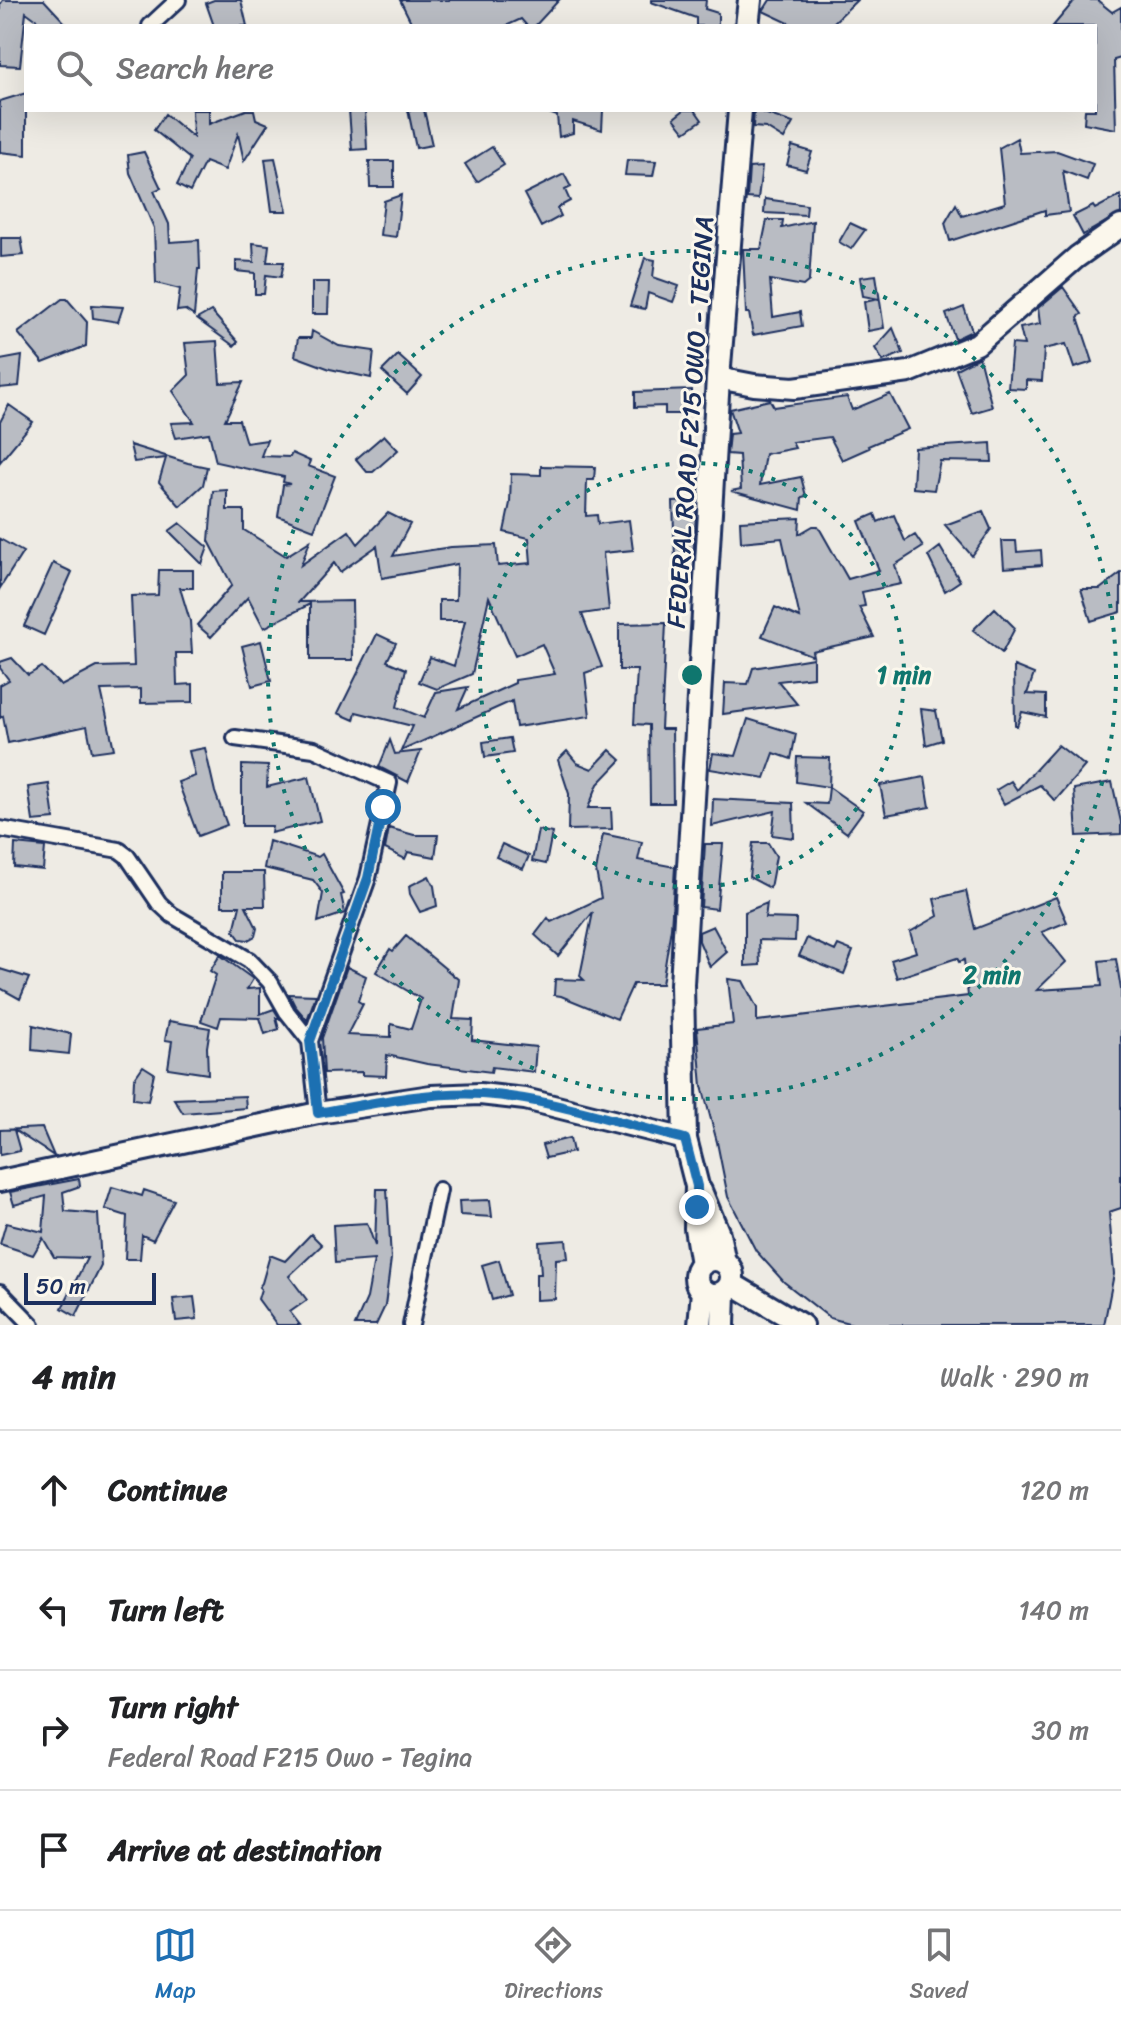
<!DOCTYPE html>
<meta charset="utf-8">
<style>
:root{--surface:#fff;--page:#f2f2f2;--text:#202124;--muted:#757577;--line:#e0e0e0;--accent:#1f6fb2}
body{margin:0;font-family:Sriracha,sans-serif;background:var(--page);color:var(--text)}
.scale{position:absolute;left:24px;bottom:20px;width:132px;box-sizing:border-box;padding-left:8px;border:4px solid #1b2f5e;border-top:0;font-size:22px;line-height:28px;white-space:nowrap;color:#1b2f5e;-webkit-text-stroke:6px #fbf7ec;paint-order:stroke}
.stop{position:absolute;width:24px;height:24px;margin:-18px;border:6px solid #1f6fb2;border-radius:50%;background:#fff}
.stop.end{background:#1f6fb2;border-color:#fff;box-shadow:0 2px 8px #0008}
.list{margin:0;padding:0;list-style:none}
h2{display:flex;justify-content:space-between;align-items:center;height:104px;margin:0;padding:0 32px;font-size:34px}
h2 small{font-size:26px;font-weight:400;color:var(--muted)}
.list li{display:grid;grid-template-columns:52px 1fr auto;gap:24px;align-items:center;box-sizing:border-box;height:120px;padding:0 32px;border-top:2px solid var(--line)}
.list b{display:block;font-size:30px;white-space:nowrap}
.list p{margin:0;font-size:26px;white-space:nowrap;color:var(--muted)}
.list em{font-size:26px;font-style:normal;color:var(--muted)}
.icon{flex:none;width:44px;height:44px;fill:none;stroke:currentColor;stroke-width:2;stroke-linecap:round;stroke-linejoin:round}
.map{position:relative;flex:none;width:1121px;height:1325px;overflow:hidden}
.search{position:absolute;background:var(--surface);box-shadow:0 8px 32px #0002;left:24px;right:24px;top:24px;height:88px;display:flex;align-items:center;gap:20px;box-sizing:border-box;padding:0 28px;border-radius:0px;color:var(--muted);font-size:30px}
.sheet{height:584px;background:var(--surface)}
nav{display:flex;justify-content:space-around;align-items:center;box-sizing:border-box;height:112px;border-top:2px solid var(--line);background:var(--surface);font-size:22px;color:var(--muted)}
nav a{display:grid;justify-items:center;gap:4px}
nav .on{color:var(--accent)}
.map>svg:first-child{display:block}
</style>
<div class="map">
<svg width="1121" height="1325" viewBox="0 0 1121 1325">
<rect width="100%" height="100%" fill="#eeebe4"/>
<filter id="ink" filterUnits="userSpaceOnUse"><feTurbulence type="fractalNoise" baseFrequency=".0125" numOctaves="2"/><feDisplacementMap in="SourceGraphic" scale="16" xChannelSelector="R" yChannelSelector="G"/><feConvolveMatrix kernelMatrix="1 2 1 2 8 2 1 2 1" color-interpolation-filters="sRGB"/></filter>
<g filter="url(#ink)">
<path fill="#b9bcc3" stroke="#1b2f5e" stroke-width="2" d="M3,0H44L68,26H45L26,12L20,66L0,65V5Z
M214,0H241L247,26H214L206,3Z
M400,0H559L535,26H527L521,19L506,26H413Z
M651,0H706L705,9L718,13V26H696V18L651,2Z
M770,0H857L830,26H795L763,11Z
M1075,0H1097L1112,12L1121,7V58L1114,60L1116,129L1084,123L1085,110H1095V26H1053Z
M26,93V155L0,152V101Z
M192,110H209V124L246,110H254L256,119L268,124L244,161L238,134L225,170L205,162L190,192L177,185L190,159L154,130L165,114L193,137Z
M349,110H365L367,149L352,150Z
M408,110H424L432,145L416,148Z
M549,110H603L602,130L573,121V133L559,137L557,116L549,113Z
M684,110H695L702,120L685,132L674,118Z
M754,110H764V113L793,123L784,139L766,128L753,127Z
M1017,138L1020,153L1057,151L1093,164L1087,180L1063,171L1069,212L1045,215V210L950,241L945,223L956,204L962,216L1005,203L999,148Z
M792,146L812,152L806,170L787,165Z
M492,147L504,165L477,182L465,164Z
M144,152L161,188L154,191L169,224L170,242L199,240L200,269H198L194,316L185,310L177,311L180,289L156,283L154,228L130,173L128,155Z
M275,158L287,211H272L265,159Z
M627,160L656,161L653,176L625,175Z
M369,161H394V187H370Z
M762,167L758,199L747,198L749,168Z
M564,174L571,187L565,190L570,201L557,208L561,216L541,227L524,194Z
M401,195L396,237L380,235L384,201Z
M1121,195V213L1083,235L1073,216L1093,206L1095,209Z
M765,199L807,205L806,215L764,213Z
M767,220H783L782,228L813,221L809,281L803,286L770,280L773,317L800,312L802,326L753,335L749,313H746L743,249H761Z
M850,223L865,230L851,249L839,242Z
M1,238H21L24,255L1,257Z
M253,243L269,245L267,262H284L281,277L266,275L264,294H255V273L236,271V261L254,262Z
M645,258L655,260L653,277L679,286L673,302L648,293L645,309L630,306Z
M876,275L884,328L868,331L864,302L879,299L863,296L860,277Z
M312,282H329L328,314H312Z
M1063,287L1082,314L1078,317L1093,362L1074,368L1066,344L1044,349L1042,381L1026,380V389L1008,388L1012,344L1024,345L1020,328L1040,324L1038,308Z
M62,299H67L87,322L86,346L43,363L18,333Z
M92,305L123,307L118,322L93,318Z
M964,307L972,331L955,339L946,314Z
M211,311L238,342L234,346L197,319Z
M893,328L903,353L883,361L875,348Z
M312,331L339,346L374,351L371,378L330,369L295,356L298,338H311Z
M217,341L220,383L243,382L225,420H239L246,443L267,440L261,456L290,457L292,453L310,461L308,466L335,476L314,530L278,516L283,485L290,484L283,482L284,477L216,462L209,433L176,438L171,423L194,422L173,391L189,375L185,343Z
M398,355L422,377L407,394L382,371Z
M22,356L19,386L0,388V360Z
M979,357L992,407L972,413L956,369Z
M692,390V414H665V406L635,407V392Z
M890,394L908,429L868,446L869,448L842,460L830,437L792,442L795,448L765,454L760,485L801,477L806,496L802,497L801,510L731,491L741,489L739,455L727,454L729,434L738,433L730,409L770,400L774,407L847,397L852,410Z
M9,405L33,422L0,462V422Z
M384,435L398,450L373,472H367L356,459Z
M991,443L992,462L940,461L934,490L913,488L915,448Z
M130,445L188,463L207,467L203,485L180,506L159,482L166,458L134,462Z
M541,466L595,467L594,480H587L586,516L597,515L598,524L629,520L633,550L603,553L609,610L582,614L602,667L585,673L590,716L516,727L512,701L401,751L412,726L356,712L354,720L338,713L377,634L396,643L387,661L406,669L397,707L424,718L436,692L468,687L458,709L515,683V680L555,674L542,644L515,656L489,597L472,674L437,689L419,682L430,657L454,666L465,621H439V600H456L457,564L382,578L377,546L340,572L334,563L299,602L352,601L353,660H310V604L264,628L248,597L211,637L197,625L232,585L209,541L213,491L227,490V510H244V530L286,556L310,541L301,565L349,531L358,544L388,513L410,524L393,556L451,547L496,545L498,566L531,563L529,538L504,532L510,503L511,474L541,475Z
M697,501L693,559L675,560L673,502Z
M983,511L991,529L972,556L945,525Z
M875,514L878,522L894,515L905,541L915,535L923,547L895,565L901,584L862,592L865,606L859,607L874,637L812,651L813,656L762,636L775,607L800,618L782,538L741,542L740,521L800,518L799,534L813,526H818L848,579L879,570L859,521Z
M180,523L208,547L202,564L169,531Z
M0,539L23,552L0,588Z
M1002,541H1016L1017,552L1041,550L1042,565L1004,568Z
M940,547L960,581L945,591L928,556Z
M53,563L72,572L44,635L24,626Z
M159,570H193V588H180L190,621L192,653H176L177,685L193,684V702L141,703V689L101,690L114,749L92,752L87,726L8,743L3,716L0,718V685L9,680L0,668V662L12,658L28,675L42,667L61,686L97,667L134,666L131,596L158,595Z
M1121,573V612L1091,621L1081,589H1100Z
M995,608L1015,628L1002,653L973,630Z
M666,623L661,729H672L673,803H650L649,725L634,724L637,670H619V624Z
M261,641L271,681L252,686L242,646Z
M813,658V677L778,681L797,704L723,714L725,683L748,684L753,668Z
M1014,666L1034,674L1027,694L1046,695V717L1022,712L1017,726L1015,725Z
M921,709L936,711L942,740L926,745Z
M748,719L796,734L791,759L774,753L765,778L710,769L713,753L736,756Z
M510,738L513,753L485,757L483,742Z
M390,740L395,754L421,751L408,782L379,767Z
M1058,745L1085,766L1055,801L1040,785L1004,804L996,790L1011,781L1017,790Z
M205,748L215,792L227,825L198,836L178,782L195,776L189,751Z
M610,750L621,760L598,784L588,808H611L612,829L568,830L569,794L558,760L567,751L577,763L592,769Z
M797,757L830,758L829,787L863,811L847,833L806,803L827,804L829,787L796,782Z
M242,765L268,766L267,787L309,777L320,821L271,833L272,826H242Z
M925,777L930,807L886,815L880,785Z
M1112,782L1121,822V834L1077,836L1074,789Z
M49,784L54,819L33,821L28,787Z
M713,799L793,803L794,838L772,835L775,811L712,826Z
M389,828L414,835H438L435,857L408,852L405,859L385,849Z
M538,830L552,833L546,864L532,861Z
M603,834L642,842L638,860L675,867L671,928L662,984H633L617,1019L561,996L554,995L555,979L584,980L580,976L593,912L558,956L535,935L548,918L551,922L601,898L596,871Z
M269,841L318,857L322,854L344,894L341,895L345,913L318,922L323,893L313,880L264,868Z
M753,843H768L776,856L770,888L749,877Z
M15,844L45,847L43,870L14,867Z
M502,844L529,856L523,869L496,857Z
M705,844H723L717,909L701,907Z
M222,872H264L265,906H246L257,928L255,936L248,940L240,939L234,931L240,906H222Z
M429,876L434,886L437,906L420,912L410,894L409,886Z
M966,891L975,929L1056,897L1067,922L1042,932L1066,962L1037,990L1102,986L1099,961L1116,959L1121,989V1208L1109,1212L1114,1274L1104,1325H856L830,1318L784,1282L756,1251L728,1197L717,1142L702,1086L697,1028L733,1024L728,979L743,981L757,1008V1021L968,996L964,960L959,962L957,958L897,978L891,960L916,952L910,932L938,916L934,899Z
M767,903L765,918L796,919L795,941L759,940L760,965L745,966V912Z
M713,926L727,952L710,967L699,941V932Z
M406,936L459,980L453,1019L473,1020L472,1040L536,1047L534,1072L492,1067L491,1072L427,1064L387,1055L386,1076L362,1075V1072L324,1073L322,1038L347,967L366,976L358,1001L363,1004L347,1035L391,1037V1024L411,1029L421,999L376,972L390,949L393,951Z
M807,938L835,951L838,945L853,951L844,974L799,956Z
M220,955L253,979L247,989L260,988V1014L274,1009L280,1019L276,1018L279,1029L265,1034L260,1018L221,1017L218,1027L201,1021L216,975L210,971Z
M0,969L29,978L20,999L0,988Z
M289,994L316,995L307,1020L295,1006Z
M169,1021L210,1028L207,1047L208,1074L168,1068L172,1041L165,1040Z
M33,1025L71,1034L69,1054L32,1050Z
M143,1066L154,1073L148,1101L133,1099L134,1079Z
M245,1096L246,1108L183,1113L174,1099Z
M42,1128L54,1156L14,1130L20,1151L0,1155V1130Z
M570,1138L573,1152L546,1158L542,1145Z
M79,1179L80,1186L63,1192L65,1211L98,1214L101,1266L76,1316L62,1308L87,1258L54,1257L43,1238L33,1255L0,1244L6,1223L43,1232L46,1196L14,1205L10,1192Z
M112,1187L142,1196L144,1190L174,1200L153,1240L142,1235L140,1259H125L127,1216L105,1209Z
M377,1189H387L391,1259L385,1306L376,1325H355L367,1298L374,1260L335,1263L333,1225L367,1223L375,1246Z
M490,1200L492,1217L460,1215L459,1201Z
M311,1234L322,1245L289,1276L307,1300L290,1312L300,1325H277L258,1299L261,1289L259,1287L262,1283L270,1255L285,1261Z
M566,1240L568,1258L556,1259L555,1299L536,1300V1274H541L539,1242Z
M499,1260L509,1295L492,1300L482,1265Z
M194,1297L197,1319L176,1321L173,1299Z"/>
<g fill="none" stroke-linecap="round" stroke-linejoin="round">
<g stroke="#1b2f5e" stroke-width="20">
<path id="street" d="M150,26L178,0
M235,738L314,749L389,783L368,878L310,1041
M0,829L119,850L127,856L159,903L172,915L249,960L270,982L287,1012L310,1041L318,1113
M0,1292L32,1325
M411,1325L439,1190"/>
</g>
<g stroke="#1b2f5e" stroke-width="26">
<path id="secondary" d="M718,378L754,385L794,388L909,372L977,344L1077,257L1121,226
M0,1181L318,1113L431,1096L480,1094L525,1099L685,1139
M731,1283L802,1325"/>
</g>
<g stroke="#1b2f5e" stroke-width="28">
<path id="primary" d="M747,26L750,0
M700,1191L718,1234L724,1262
M696 1277a18 18 0 1 1 36 0a18 18 0 1 1-36 0Z
M702,1264L696,1228L697,1186L685,1139L682,984L718,378L740,110
M700,1325L703,1291
M723,1325L724,1292"/>
</g>
<use href="#street" stroke="#fbf7ec" stroke-width="14"/>
<use href="#secondary" stroke="#fbf7ec" stroke-width="20"/>
<use href="#primary" stroke="#fbf7ec" stroke-width="22"/>
</g>
</g>
<g fill="none" stroke-linecap="round" stroke-linejoin="round" filter="url(#ink)">
<path stroke="#1f6fb2" stroke-width="10" d="M383,807L368,878L310,1041L318,1113C371,1104 428,1091 482,1094C550,1098 618,1123 685,1139L697,1186V1207"/>
</g>
<g fill="none" stroke="#0f766e" stroke-width="4" stroke-dasharray="4 8">
<circle cx="692" cy="675" r="212"/>
<circle cx="692" cy="675" r="424"/>
</g>
<g text-anchor="middle" dominant-baseline="central" stroke-width="6" stroke-linejoin="round" paint-order="stroke">
<g font-size="26" fill="#1b2f5e" stroke="#fbf7ec">
<text transform="translate(690 422) rotate(-86)">FEDERAL ROAD F215 OWO - TEGINA</text>
</g>
</g>
<circle cx="692" cy="675" r="12" fill="#0f766e" stroke="#fbf7ec" stroke-width="4"/>
<g font-size="24" text-anchor="middle" font-weight="bold" fill="#0f766e" stroke="#fbf7ec" stroke-width="6" stroke-linejoin="round" paint-order="stroke">
<text x="904" y="683">1 min</text>
<text x="992" y="983">2 min</text>
</g>
</svg>
<div class="scale">50 m</div>
<div class="stop" style="left:383px;top:807px"></div>
<div class="stop end" style="left:697px;top:1207px"></div>
<div class="search"><svg class="icon" aria-label="search" viewBox="0 0 24 24"><circle cx="10" cy="10" r="6"/><path d="M15 15l6 6"/></svg>Search here</div>
</div>
<section class="sheet">
<h2>4 min<small>Walk · 290 m</small></h2>
<ul class="list">
<li><svg class="icon" aria-label="ahead" viewBox="0 0 24 24"><path d="M12 20V5M6 11l6-6 6 6"/></svg><div><b>Continue</b></div><em>120 m</em></li>
<li><svg class="icon" aria-label="left" viewBox="0 0 24 24"><path d="M17 20v-9H6M10 6l-5 5 5 5"/></svg><div><b>Turn left</b></div><em>140 m</em></li>
<li><svg class="icon" aria-label="right" viewBox="0 0 24 24"><path d="M7 20v-9h11M14 6l5 5-5 5"/></svg><div><b>Turn right</b><p>Federal Road F215 Owo - Tegina</p></div><em>30 m</em></li>
<li><svg class="icon" aria-label="arrive" viewBox="0 0 24 24"><path d="M6 21V4h12l-3 4 3 4H6"/></svg><div><b>Arrive at destination</b></div></li>
</ul>
</section>
<nav>
<a class="on"><svg class="icon" aria-label="map" viewBox="0 0 24 24"><path d="M3 6l6-2 6 2 6-2v14l-6 2-6-2-6 2zM9 4v14M15 6v14"/></svg>Map</a>
<a><svg class="icon" aria-label="directions" viewBox="0 0 24 24"><path d="M12 3l9 9-9 9-9-9zM9 14v-3h6M13 9l2 2-2 2"/></svg>Directions</a>
<a><svg class="icon" aria-label="saved" viewBox="0 0 24 24"><path d="M7 4h10v16l-5-4-5 4z"/></svg>Saved</a>
</nav>
